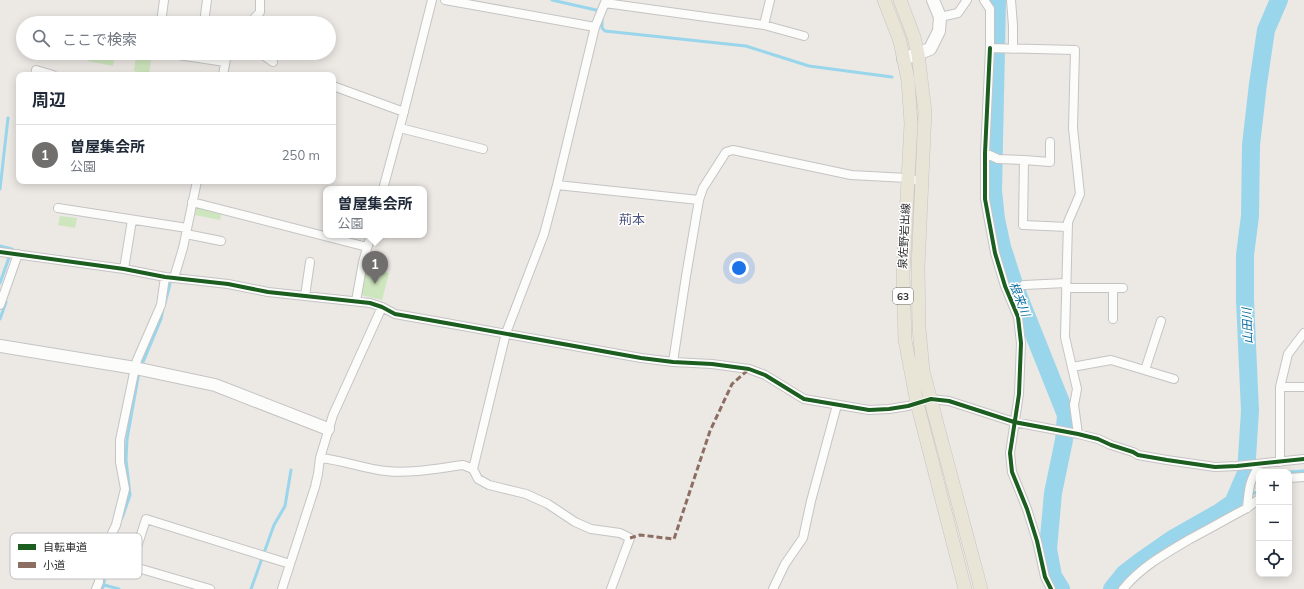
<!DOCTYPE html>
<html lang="ja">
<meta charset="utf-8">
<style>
:root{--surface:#fff;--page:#f2f2f3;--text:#1f2937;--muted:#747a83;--line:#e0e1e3;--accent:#706f6e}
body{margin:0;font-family:Mulish,"Noto Sans JP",sans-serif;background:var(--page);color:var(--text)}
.controls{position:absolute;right:12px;bottom:12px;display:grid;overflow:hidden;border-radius:8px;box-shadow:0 2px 10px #0003}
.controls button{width:36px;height:36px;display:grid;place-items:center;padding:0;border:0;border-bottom:1px solid var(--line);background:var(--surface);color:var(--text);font:20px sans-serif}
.you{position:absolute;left:739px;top:268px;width:14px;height:14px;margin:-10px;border:3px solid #fff;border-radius:50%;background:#1a73e8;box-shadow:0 0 0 6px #1a73e833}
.badge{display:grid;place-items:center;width:26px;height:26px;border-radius:50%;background:var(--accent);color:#fff;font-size:13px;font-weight:700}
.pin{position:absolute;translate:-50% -33px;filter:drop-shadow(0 1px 2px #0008)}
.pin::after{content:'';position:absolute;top:21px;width:14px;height:12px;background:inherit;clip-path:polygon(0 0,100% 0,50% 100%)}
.popup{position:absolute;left:323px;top:186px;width:104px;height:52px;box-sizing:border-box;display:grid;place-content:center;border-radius:8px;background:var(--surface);filter:drop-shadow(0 1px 3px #0005);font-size:13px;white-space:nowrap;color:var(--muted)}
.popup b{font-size:15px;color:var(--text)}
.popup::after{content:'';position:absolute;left:50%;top:100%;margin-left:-8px;border:8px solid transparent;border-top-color:var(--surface)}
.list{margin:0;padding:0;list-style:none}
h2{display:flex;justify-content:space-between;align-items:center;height:52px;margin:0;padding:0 16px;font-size:17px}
h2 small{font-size:13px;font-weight:400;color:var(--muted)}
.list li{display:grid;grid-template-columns:26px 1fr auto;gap:12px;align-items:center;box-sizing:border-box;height:60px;padding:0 16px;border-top:1px solid var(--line)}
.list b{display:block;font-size:15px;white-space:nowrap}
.list p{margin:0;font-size:13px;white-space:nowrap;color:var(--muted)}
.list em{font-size:13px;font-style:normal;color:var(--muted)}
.icon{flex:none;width:22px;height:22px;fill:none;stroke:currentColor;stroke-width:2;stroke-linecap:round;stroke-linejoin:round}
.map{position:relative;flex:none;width:1304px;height:589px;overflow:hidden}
.search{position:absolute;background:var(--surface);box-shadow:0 2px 10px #0003;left:16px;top:16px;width:320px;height:44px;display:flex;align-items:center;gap:10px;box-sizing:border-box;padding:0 14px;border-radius:22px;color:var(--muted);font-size:15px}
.panel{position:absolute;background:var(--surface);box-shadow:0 2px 10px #0003;left:16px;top:72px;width:320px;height:112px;border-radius:8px}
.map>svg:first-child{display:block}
</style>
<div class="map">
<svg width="1304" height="589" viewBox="0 0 1304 589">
<rect width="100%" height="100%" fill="#ece8e4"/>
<path fill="#cee6be" d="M91,53H133L132,59L115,55L113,66L88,61Z
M136,53L152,54L149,74L134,71Z
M197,207L222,212L220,220L195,215Z
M60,216L77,218L75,228L58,225Z
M366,268L389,273L382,300L361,295Z"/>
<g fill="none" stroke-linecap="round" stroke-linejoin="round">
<path stroke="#99d6ec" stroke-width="3" d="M552,0L596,10L602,17V28L605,31L746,46L809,66L892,77
M0,189L8,118
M0,246L12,249L0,283
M165,303L170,284
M0,319L6,302L2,300
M141,367L161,319L163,309
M1289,472L1304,471
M1233,503L1259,491
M122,518L130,495L126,460L127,439L139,372
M104,585L119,589
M102,589L104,585L105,562L115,536
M251,589L274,525L285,506L291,470"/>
<path stroke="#99d6ec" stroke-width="18" d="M997,0L993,191L996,219L1002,247L1015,287L1066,415L1064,440L1053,493L1048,549L1053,576L1061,589
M1112,589L1124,574L1141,561L1174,538L1220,512L1233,503L1246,473L1250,411L1245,300V255L1250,216L1251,145L1258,84L1266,30L1279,0"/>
<g stroke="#c5c4c5" stroke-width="10">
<path id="street" d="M445,0L595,27
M984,0L990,9V48L1075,50L1073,128L1080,194L1068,222L1065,337L1077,389L1074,405L1078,434
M1011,0L1013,26V49
M605,3L764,25L770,0
M940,17L958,13L967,0
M161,23L164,0
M204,23L207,0
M250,23L260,12V0
M764,25L804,36
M990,48L985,153V199L995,253L1005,286L1018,317L1021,343L1019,394L1010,453L1012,472L1027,509L1037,541L1045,577L1051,589
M165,53L225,62
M260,53L273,62
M36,70L53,75
M223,75L227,53
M333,86L404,112
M400,128L483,149
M1050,142V162L1024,160L1023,225L1068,227
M985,153L998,159L1024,160
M557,185L699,200
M383,189L402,119L432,0
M192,202L367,247
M58,208L187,228
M186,234L221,241
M0,252L124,269L165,277L228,284L268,292L370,303L382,307L395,314L446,323L641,358L673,362L712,364L749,369L765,375L804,399L869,410L889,409L908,406L931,399L949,401L1014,422L1078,434L1098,439L1111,445L1133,452L1138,455L1167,460L1215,467L1237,466L1304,459
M124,269L132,220
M174,278L183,248L197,181
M1024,285L1066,283
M1066,288H1123
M1113,288V319
M305,296L310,262
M356,301L363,262L371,235
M0,305L18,254
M673,362L686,276L699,200L703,188L726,152L733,150L851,175L907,178L922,182
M1072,367L1111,360L1174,379
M1145,370L1161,321
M1280,387H1304
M320,458C343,460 364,469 386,471C409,474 440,468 463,465L473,469L478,479L489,485L526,494L548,504L575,522L591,529L620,533L630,538L611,589
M1280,462V387L1288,354L1304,333
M473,469L506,333L544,234L557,185L595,27L606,0
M1289,478L1304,477
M1247,508C1249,487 1249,482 1260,464
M96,589L99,582V568L103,552L116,525L125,489L120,462V440L135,368L137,360L161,305L165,277
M210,589L131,566L146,519L290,564
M282,589L315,487L318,474L320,458L333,415L382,307
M773,589L785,564L803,538L811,501L837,405
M1123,589C1141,567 1166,553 1190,539C1209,529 1228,518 1247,508L1259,499"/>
</g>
<g stroke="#c5c4c5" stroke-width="14">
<path id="secondary" d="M903,59L930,49L939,31L940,17L933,0
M0,346L135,368L215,385L328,429"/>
</g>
<g stroke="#c6c5c4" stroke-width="14">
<path id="primary" d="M884,0L900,41L908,80L911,123L903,275L905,340L917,403L965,589
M900,0L914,37L918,54L925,112L918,267L919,328L923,371L981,589"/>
</g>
<use href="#street" stroke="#fcfcfb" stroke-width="8"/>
<use href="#secondary" stroke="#fcfcfb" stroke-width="12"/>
<use href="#primary" stroke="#e8e4d6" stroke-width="13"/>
<path stroke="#8d6e63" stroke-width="3" stroke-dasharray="6 3" stroke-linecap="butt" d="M630,538L640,535L674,539L710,431L732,384L749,369"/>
<g stroke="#fff" stroke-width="6">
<path id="cycleway" d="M990,48L985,153V199L995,253L1005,286L1018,317L1021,343L1019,394L1010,453L1012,472L1027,509L1037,541L1045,577L1051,589
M0,252L124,269L165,277L228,284L268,292L370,303L382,307L395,314L446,323L641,358L673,362L712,364L749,369L765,375L804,399L869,410L889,409L908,406L931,399L949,401L1014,422L1078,434L1098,439L1111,445L1133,452L1138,455L1167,460L1215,467L1237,466L1304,459"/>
</g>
<use href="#cycleway" stroke="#1b5e20" stroke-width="4"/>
</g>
<g text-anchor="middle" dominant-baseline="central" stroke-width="3" stroke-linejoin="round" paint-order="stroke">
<rect fill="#fff" stroke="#6d6d6d" stroke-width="1" x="893" y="288" width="20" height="16" rx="3"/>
<g font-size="10" font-weight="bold" fill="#2e2e2e">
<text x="903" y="296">63</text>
</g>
<g font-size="11" fill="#2e2e2e" stroke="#fff">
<text transform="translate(904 236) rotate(-87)">泉佐野岩出線</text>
</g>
<g font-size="12" font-style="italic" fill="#0d6fa3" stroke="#fff">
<text transform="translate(1020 299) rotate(69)">根来川</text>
<text transform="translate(1247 326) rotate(-92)">山田川</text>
</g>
<g font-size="13" fill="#4d5680" stroke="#fff">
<text x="632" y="219">荊本</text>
</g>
</g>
<rect x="10" y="533" width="132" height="46" rx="6" fill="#fff" stroke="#c0c0c0" stroke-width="1"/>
<rect x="18" y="544" width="18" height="6" fill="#1b5e20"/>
<rect x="18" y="562" width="18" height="6" fill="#8d6e63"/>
<g font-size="11" fill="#2e2e2e">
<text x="43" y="551">自転車道</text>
<text x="43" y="569">小道</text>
</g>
</svg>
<div class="controls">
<button>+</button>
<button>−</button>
<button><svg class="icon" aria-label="locate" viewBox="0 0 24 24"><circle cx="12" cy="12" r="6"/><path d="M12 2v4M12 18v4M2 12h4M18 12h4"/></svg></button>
</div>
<div class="you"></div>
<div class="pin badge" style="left:375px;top:284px">1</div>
<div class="popup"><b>曽屋集会所</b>公園</div>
<div class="search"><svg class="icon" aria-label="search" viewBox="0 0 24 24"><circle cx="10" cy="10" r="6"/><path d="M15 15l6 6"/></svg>ここで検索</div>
<section class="panel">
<h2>周辺<small></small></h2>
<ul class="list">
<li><span class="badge">1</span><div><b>曽屋集会所</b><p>公園</p></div><em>250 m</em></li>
</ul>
</section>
</div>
